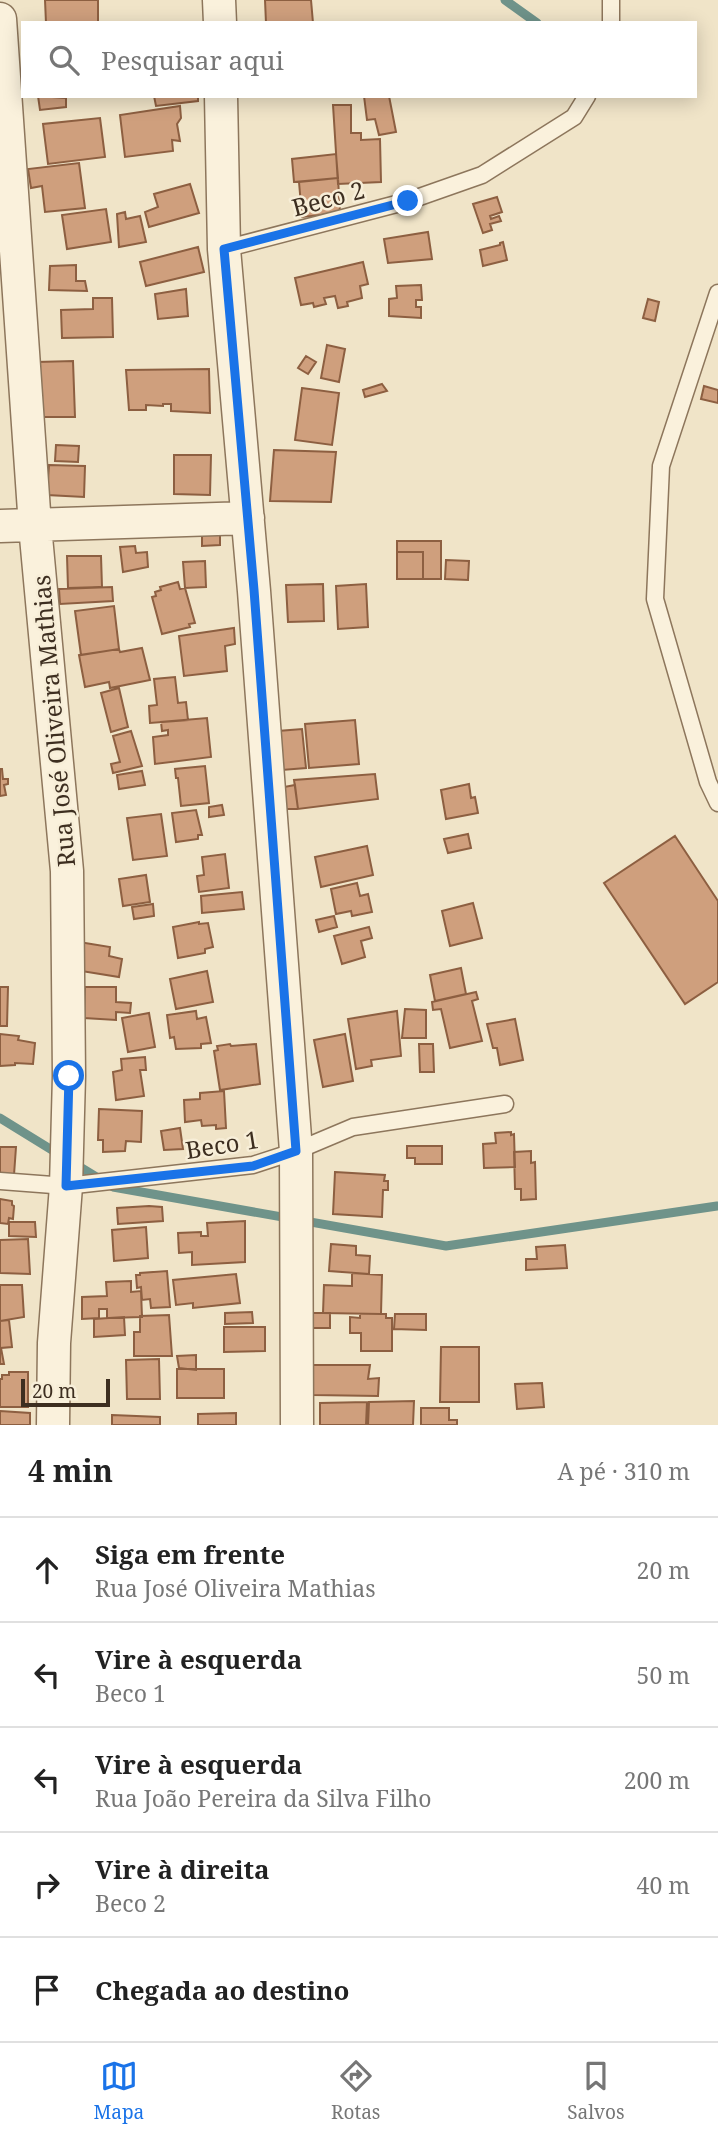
<!DOCTYPE html>
<html lang="pt">
<meta charset="utf-8">
<style>
:root{--surface:#fff;--page:#f6f6f6;--text:#222;--muted:#767676;--line:#e0e0e0;--accent:#1a73e8}
body{margin:0;font-family:"Noto Serif",serif;background:var(--page);color:var(--text)}
.scale{position:absolute;left:21px;bottom:18px;width:89px;box-sizing:border-box;padding-left:7px;border:4px solid #3d2e20;border-top:0;font-size:19px;line-height:24px;white-space:nowrap;color:#3d2e20;-webkit-text-stroke:5px #f7eed8;paint-order:stroke}
.stop{position:absolute;width:21px;height:21px;margin:-16px;border:5px solid #1a73e8;border-radius:50%;background:#fff}
.stop.end{background:#1a73e8;border-color:#fff;box-shadow:0 2px 7px #0008}
.list{margin:0;padding:0;list-style:none}
h2{display:flex;justify-content:space-between;align-items:center;height:91px;margin:0;padding:0 28px;font-size:30px}
h2 small{font-size:23px;font-weight:400;color:var(--muted)}
.list li{display:grid;grid-template-columns:46px 1fr auto;gap:21px;align-items:center;box-sizing:border-box;height:105px;padding:0 28px;border-top:2px solid var(--line)}
.list b{display:block;font-size:26px;white-space:nowrap}
.list p{margin:0;font-size:23px;white-space:nowrap;color:var(--muted)}
.list em{font-size:23px;font-style:normal;color:var(--muted)}
.icon{flex:none;width:38px;height:38px;fill:none;stroke:currentColor;stroke-width:2;stroke-linecap:round;stroke-linejoin:round}
.map{position:relative;flex:none;width:718px;height:1425px;overflow:hidden}
.search{position:absolute;background:var(--surface);box-shadow:0 4px 18px #0003;left:21px;right:21px;top:21px;height:77px;display:flex;align-items:center;gap:18px;box-sizing:border-box;padding:0 24px;border-radius:0px;color:var(--muted);font-size:26px}
.sheet{height:616px;background:var(--surface)}
nav{display:flex;justify-content:space-around;align-items:center;box-sizing:border-box;height:98px;border-top:2px solid var(--line);background:var(--surface);font-size:19px;color:var(--muted)}
nav a{display:grid;justify-items:center;gap:4px}
nav .on{color:var(--accent)}
.map>svg:first-child{display:block}
</style>
<div class="map">
<svg width="718" height="1425" viewBox="0 0 718 1425">
<rect width="100%" height="100%" fill="#f0e4c8"/>
<g fill="none" stroke-linecap="round" stroke-linejoin="round">
<path stroke="#6f938a" stroke-width="9" d="M505,0L537,23
M0,1118L60,1155
M72,1162L113,1187L446,1246L717,1206"/>
</g>
<path fill="#cf9f7d" stroke="#8d5f41" stroke-width="2" d="M45,0H98V23H46Z
M265,0H311L313,23H266Z
M38,96L66,98V107L40,110Z
M154,96H198V101L156,106Z
M364,96H389L396,132L379,135L375,119L367,120Z
M333,105H351V133H361V140L380,139L381,182L338,184Z
M180,106L181,118L177,124L180,141L172,140L173,151L125,157L120,115Z
M100,118L105,157L48,164L43,124Z
M336,154L338,178L294,182L292,159Z
M79,163L85,208L45,212L42,186L31,188L28,169Z
M338,178L340,213L302,217L299,182Z
M190,184L199,213L149,227L145,212L158,207L154,194Z
M497,197L502,212L490,216L491,219L499,216L501,221L490,224L492,230L483,233L473,204Z
M106,209L111,242L67,249L62,215Z
M125,212L126,219L140,216L146,242L119,247L117,214Z
M428,232L432,259L388,263L384,239Z
M503,242L507,260L483,266L480,250L500,245V243Z
M198,247L204,272L146,286L140,262Z
M363,262L368,284L360,286L362,298L347,302L348,306L338,308L335,296L324,298L326,304L314,307L313,303L301,305L295,278Z
M76,265V281H85L87,291L49,290L50,266Z
M421,285L422,300H416V307H421V318L389,316V299L397,298L396,286Z
M186,289L188,316L158,319L155,294Z
M93,298H112L113,337L62,338L61,310L93,309Z
M648,299L659,302L655,321L643,318Z
M327,345L345,349L339,382L321,378Z
M306,356L316,362L308,374L298,368Z
M73,361L75,417H40L37,362Z
M209,369L210,413L171,411V404H163V406L146,405V410H129L126,370Z
M382,384L387,391L365,397L363,390Z
M704,386L718,390V403L701,399Z
M302,388L339,393L332,445L295,440Z
M56,445L79,446L78,462L55,461Z
M274,450L336,452L331,502L270,501Z
M174,455H211L210,495L174,494Z
M49,465L85,466L84,497L47,495Z
M220,532V545L202,546V534Z
M397,541H441V579H423V552H397Z
M135,546L136,553L147,552L148,567L123,572L120,547Z
M397,552H423V579H397Z
M67,556H101L102,587L68,588Z
M446,560L469,561L468,580L445,579Z
M205,561L206,587L185,588L183,562Z
M178,582L180,589L185,588L195,623L189,624L190,627L162,634L152,597L156,596L155,592L161,590L160,587Z
M323,584L324,621L288,622L286,585Z
M366,584L368,627L338,629L336,586Z
M112,587L113,601L60,604L59,589Z
M114,606L119,649L81,655L75,611Z
M234,628L235,644L225,646L227,671L184,676L179,636Z
M142,648L150,680L110,688L109,682L85,687L79,655L119,649L120,652Z
M175,677L178,703L186,702L188,720L150,723L149,706L157,705L154,679Z
M119,688L128,727L111,732L101,693Z
M207,718L211,757L155,764L153,737L168,735V730L162,731L161,722Z
M355,720L359,764L309,768L305,724Z
M302,729L306,768L282,770L278,731Z
M131,731L142,766L113,773L111,764L120,762L113,736Z
M205,766L209,803L181,806L178,778H176L175,769Z
M0,769H2L3,779H8V784L4,785L6,795L0,796Z
M142,771L145,785L119,789L117,775Z
M375,774L378,799L298,809L294,780Z
M469,784L471,798L475,797L478,813L446,819L441,790Z
M295,785L298,809H286L284,787Z
M222,805L224,815L209,817V807Z
M196,810L202,835H198V839L176,842L172,813Z
M161,814L167,856L133,860L127,818Z
M468,834L471,848L448,853L444,839Z
M675,836L718,901V982L685,1004L604,883Z
M367,846L373,875L321,887L315,857Z
M225,854L229,888L199,892L197,876L204,875L202,857Z
M146,875L150,902L123,906L119,879Z
M357,883L360,896L368,894L372,912L352,916L351,911L336,914L331,889Z
M242,892L244,909L202,913L201,896Z
M473,903L482,938L450,946L442,911Z
M153,904L154,916L134,919L132,907Z
M334,916L337,927L319,932L316,920Z
M199,922V924L208,923L213,947L205,949V953L178,958L173,927Z
M369,927L372,938L361,941L365,957L342,964L334,936Z
M79,942L110,947L109,956L122,959L119,977L75,970Z
M461,968L466,994L435,1001L430,975Z
M207,971L213,1002L176,1009L170,979Z
M0,987H8L7,1026H0Z
M85,987H116V1002L131,1003L130,1013L116,1012V1020L84,1018Z
M476,992L478,999L472,1001L482,1041L450,1048L441,1009L433,1010L432,1002Z
M405,1009L426,1010V1038H402Z
M196,1011L197,1019L206,1017L211,1043L201,1044V1048L176,1049L174,1037L170,1038L167,1015Z
M397,1011L401,1056L371,1060L372,1066L356,1069L348,1019Z
M149,1013L155,1047L128,1052L122,1018Z
M515,1019L523,1060L500,1065L497,1048H493L487,1024Z
M0,1034L19,1036L18,1040L35,1043L33,1064L15,1063V1065L0,1066Z
M345,1034L353,1081L323,1087L314,1040Z
M230,1044L231,1046L256,1044L260,1084L220,1090L214,1051L218,1050L217,1046Z
M419,1044H433L434,1072H420Z
M145,1057L146,1070H140L144,1096L116,1100L113,1072L122,1070L121,1059Z
M224,1091L226,1128L216,1129V1125L202,1126L201,1120L185,1122L184,1100L200,1099V1093Z
M99,1109L142,1111L141,1142L126,1141L125,1151L103,1152V1140H98Z
M180,1128L183,1149L164,1150L161,1131Z
M511,1132V1135L514,1134L515,1167L484,1168L483,1144L496,1143L495,1133Z
M407,1146H442V1164H415V1158H407Z
M0,1147H16L14,1175L0,1174Z
M531,1151V1163L535,1162L536,1199L521,1200V1189H515L514,1152Z
M335,1172L385,1175L384,1181H388V1190H383L382,1217L333,1214Z
M0,1199L12,1201V1205L14,1206L13,1219L9,1218L8,1224L0,1223Z
M149,1206L162,1207L163,1221L118,1224L117,1208Z
M245,1221V1262L192,1265V1252L179,1253L178,1233L201,1232V1236H208L207,1223Z
M9,1222H35L36,1237L9,1236Z
M146,1227L148,1258L114,1261L112,1230Z
M28,1239L30,1274L0,1273V1240Z
M331,1244L356,1246V1255L370,1256L369,1274L329,1271Z
M565,1245L567,1268L526,1270V1259H537L536,1247Z
M167,1271L170,1307L151,1308L150,1299L142,1300L141,1287L137,1288L136,1275H140V1273Z
M352,1273L382,1275L381,1314L323,1313L324,1285L352,1286Z
M236,1274L240,1303L193,1308V1303L176,1305L173,1280Z
M131,1281V1292L141,1291L142,1317L107,1318V1309H99V1318L82,1319V1297L107,1296L106,1282Z
M0,1285H22L24,1317L0,1321Z
M252,1312L253,1323L225,1324V1313Z
M313,1313H330V1328H313Z
M360,1314H386V1318H392V1351H361V1333H350V1317L360,1318Z
M395,1314H426V1330L394,1329Z
M169,1315L172,1356H134V1332H140V1316Z
M124,1317L125,1335L94,1337V1319Z
M9,1320L12,1347L1,1348L4,1364H0V1321Z
M224,1327H265V1351L224,1352Z
M441,1347H479V1402H440Z
M196,1355V1370L179,1368L177,1356Z
M159,1359L160,1399H127L126,1360Z
M313,1365H370L368,1379L379,1378L378,1396L313,1395Z
M177,1369H224V1398H177Z
M9,1372H28V1407H0V1379H2V1375H9Z
M542,1383L544,1407L517,1409L515,1384Z
M414,1401L413,1425H368L369,1402Z
M367,1402L366,1425H320V1403Z
M421,1408H449V1420H457V1425H421Z
M0,1411L30,1413V1425H0Z
M236,1413V1425H198V1414Z
M112,1415L160,1417V1425H112Z"/>
<g fill="none" stroke-linecap="round" stroke-linejoin="round">
<g stroke="#8d765c" stroke-width="19">
<path id="lane" d="M611,0V23
M224,249L408,201L482,175L574,117L587,96
M718,293L661,466L655,599L708,782L718,803
M0,1181L66,1186L253,1165L296,1151L353,1127L505,1104"/>
</g>
<g stroke="#8d765c" stroke-width="35">
<path id="street" d="M219,0L220,23
M0,19L35,526L67,871L69,1076L66,1186L54,1343L53,1425
M221,96L224,249L254,591L296,1151L297,1425
M0,526L248,518"/>
</g>
<use href="#lane" stroke="#faf1dc" stroke-width="16"/>
<use href="#street" stroke="#faf1dc" stroke-width="32"/>
</g>
<g fill="none" stroke-linecap="round" stroke-linejoin="round">
<path stroke="#1a73e8" stroke-width="9" d="M69,1076L66,1186L253,1166L296,1151L254,590L224,249L408,201"/>
</g>
<g text-anchor="middle" dominant-baseline="central" stroke-width="5" stroke-linejoin="round" paint-order="stroke">
<g font-size="24" fill="#3d2e20" stroke="#f7eed8">
<text transform="translate(328 198) rotate(-15)">Beco 2</text>
<text transform="translate(53 721) rotate(-95)">Rua José Oliveira Mathias</text>
<text transform="translate(222 1144) rotate(-9)">Beco 1</text>
</g>
</g>
</svg>
<div class="scale">20 m</div>
<div class="stop" style="left:69px;top:1076px"></div>
<div class="stop end" style="left:408px;top:201px"></div>
<div class="search"><svg class="icon" aria-label="search" viewBox="0 0 24 24"><circle cx="10" cy="10" r="6"/><path d="M15 15l6 6"/></svg>Pesquisar aqui</div>
</div>
<section class="sheet">
<h2>4 min<small>A pé · 310 m</small></h2>
<ul class="list">
<li><svg class="icon" aria-label="ahead" viewBox="0 0 24 24"><path d="M12 20V5M6 11l6-6 6 6"/></svg><div><b>Siga em frente</b><p>Rua José Oliveira Mathias</p></div><em>20 m</em></li>
<li><svg class="icon" aria-label="left" viewBox="0 0 24 24"><path d="M17 20v-9H6M10 6l-5 5 5 5"/></svg><div><b>Vire à esquerda</b><p>Beco 1</p></div><em>50 m</em></li>
<li><svg class="icon" aria-label="left" viewBox="0 0 24 24"><path d="M17 20v-9H6M10 6l-5 5 5 5"/></svg><div><b>Vire à esquerda</b><p>Rua João Pereira da Silva Filho</p></div><em>200 m</em></li>
<li><svg class="icon" aria-label="right" viewBox="0 0 24 24"><path d="M7 20v-9h11M14 6l5 5-5 5"/></svg><div><b>Vire à direita</b><p>Beco 2</p></div><em>40 m</em></li>
<li><svg class="icon" aria-label="arrive" viewBox="0 0 24 24"><path d="M6 21V4h12l-3 4 3 4H6"/></svg><div><b>Chegada ao destino</b></div></li>
</ul>
</section>
<nav>
<a class="on"><svg class="icon" aria-label="map" viewBox="0 0 24 24"><path d="M3 6l6-2 6 2 6-2v14l-6 2-6-2-6 2zM9 4v14M15 6v14"/></svg>Mapa</a>
<a><svg class="icon" aria-label="directions" viewBox="0 0 24 24"><path d="M12 3l9 9-9 9-9-9zM9 14v-3h6M13 9l2 2-2 2"/></svg>Rotas</a>
<a><svg class="icon" aria-label="saved" viewBox="0 0 24 24"><path d="M7 4h10v16l-5-4-5 4z"/></svg>Salvos</a>
</nav>
